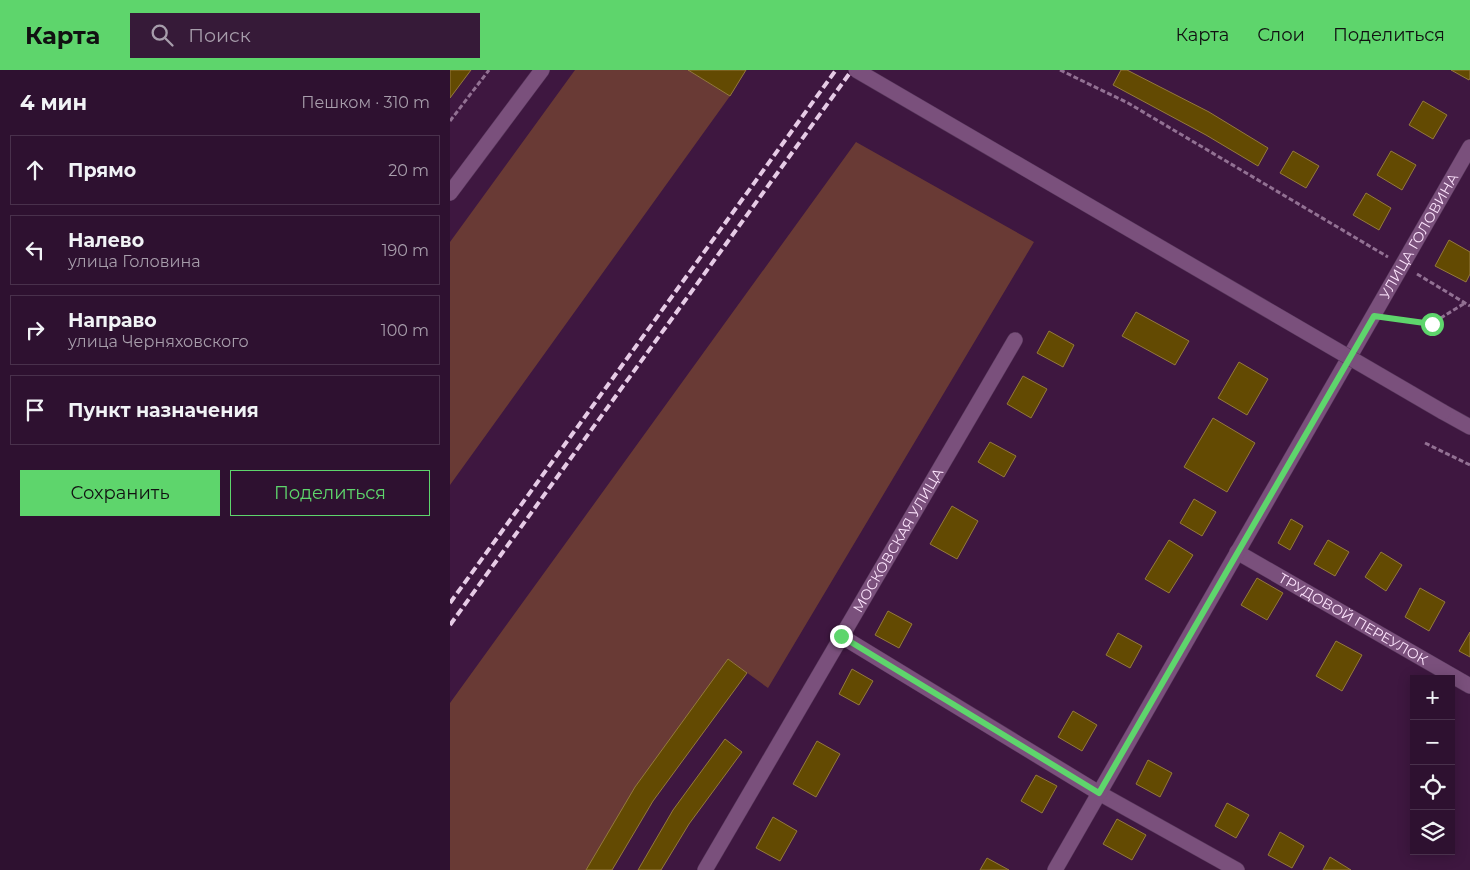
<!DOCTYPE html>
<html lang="ru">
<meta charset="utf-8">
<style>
:root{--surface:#2e1130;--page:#361a38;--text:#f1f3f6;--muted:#a79dab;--line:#49314c;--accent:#5ed56c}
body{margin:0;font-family:Montserrat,sans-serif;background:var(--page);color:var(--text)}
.controls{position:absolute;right:15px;bottom:15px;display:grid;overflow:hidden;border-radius:0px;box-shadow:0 2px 12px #0003}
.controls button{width:45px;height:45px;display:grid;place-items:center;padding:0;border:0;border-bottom:1px solid var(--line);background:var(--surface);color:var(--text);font:25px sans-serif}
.stop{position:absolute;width:15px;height:15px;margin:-11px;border:4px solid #5ed56c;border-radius:50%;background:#fff}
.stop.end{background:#5ed56c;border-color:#fff;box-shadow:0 1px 5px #0008}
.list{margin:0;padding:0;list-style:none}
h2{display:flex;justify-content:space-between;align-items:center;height:65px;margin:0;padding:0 20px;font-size:21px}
h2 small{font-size:16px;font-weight:400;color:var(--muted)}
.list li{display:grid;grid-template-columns:32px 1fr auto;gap:15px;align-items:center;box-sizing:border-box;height:70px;margin:0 10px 10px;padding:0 10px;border:1px solid var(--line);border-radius:0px}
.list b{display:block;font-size:19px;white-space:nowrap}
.list p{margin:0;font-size:16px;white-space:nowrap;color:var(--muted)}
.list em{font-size:16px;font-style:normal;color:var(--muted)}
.actions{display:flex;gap:10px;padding:15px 20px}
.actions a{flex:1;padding:11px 0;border:1px solid var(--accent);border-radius:0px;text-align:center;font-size:18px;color:var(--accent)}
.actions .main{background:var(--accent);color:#111}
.icon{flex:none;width:28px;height:28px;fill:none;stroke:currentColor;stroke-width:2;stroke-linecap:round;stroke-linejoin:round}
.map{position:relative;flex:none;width:1020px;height:800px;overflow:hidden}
header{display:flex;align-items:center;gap:30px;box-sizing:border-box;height:70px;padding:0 25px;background:var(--accent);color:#111}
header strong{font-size:24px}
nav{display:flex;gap:28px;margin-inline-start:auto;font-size:18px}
.search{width:350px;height:45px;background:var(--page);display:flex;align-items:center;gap:12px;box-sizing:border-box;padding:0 18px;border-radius:0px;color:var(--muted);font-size:19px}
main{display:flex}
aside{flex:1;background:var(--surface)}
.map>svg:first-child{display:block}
</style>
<header>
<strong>Карта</strong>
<div class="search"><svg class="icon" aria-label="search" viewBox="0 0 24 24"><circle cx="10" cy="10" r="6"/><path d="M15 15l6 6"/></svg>Поиск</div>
<nav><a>Карта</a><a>Слои</a><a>Поделиться</a></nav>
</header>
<main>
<aside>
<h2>4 мин<small>Пешком · 310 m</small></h2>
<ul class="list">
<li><svg class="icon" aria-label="ahead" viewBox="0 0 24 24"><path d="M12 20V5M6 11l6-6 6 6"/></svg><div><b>Прямо</b></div><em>20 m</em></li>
<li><svg class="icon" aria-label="left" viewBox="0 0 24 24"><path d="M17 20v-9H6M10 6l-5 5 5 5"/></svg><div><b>Налево</b><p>улица Головина</p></div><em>190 m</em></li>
<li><svg class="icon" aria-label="right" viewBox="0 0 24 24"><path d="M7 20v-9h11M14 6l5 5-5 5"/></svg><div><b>Направо</b><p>улица Черняховского</p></div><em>100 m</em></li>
<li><svg class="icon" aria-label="arrive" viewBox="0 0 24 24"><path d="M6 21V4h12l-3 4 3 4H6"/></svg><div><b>Пункт назначения</b></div></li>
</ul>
<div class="actions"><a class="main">Сохранить</a><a>Поделиться</a></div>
</aside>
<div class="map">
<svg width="1020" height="800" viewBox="0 0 1020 800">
<rect width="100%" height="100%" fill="#3e1740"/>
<path fill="#693a35" d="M125,0H238L280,26L0,415V172Z
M406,72L584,172L318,618L278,589L136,800H0V633Z"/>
<path fill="#634a02" stroke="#94793d" d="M0,0H21L0,28Z
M238,0H296L280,26Z
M671,0H677L759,42L818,78L808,96L756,65L663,15Z
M1001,0H1020V8L1019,10Z
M973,31L997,45L983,69L959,55Z
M843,81L869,96L856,118L830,103Z
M941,81L966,95L952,120L927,105Z
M916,123L941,138L929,160L903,145Z
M999,170L1020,182V204L1016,212L985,196Z
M686,242L739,271L725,295L672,266Z
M599,261L624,275L613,297L587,283Z
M789,292L818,309L797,345L768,328Z
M573,306L597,319L581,348L557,334Z
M763,348L805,373L777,422L734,397Z
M540,372L566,386L554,407L528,392Z
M744,429L766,442L752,466L730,453Z
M502,436L528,451L507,489L480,474Z
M841,449L853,456L840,480L828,473Z
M719,470L743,485L719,523L695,509Z
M878,470L899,482L885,506L864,494Z
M931,482L952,495L936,521L915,507Z
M807,508L833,523L817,550L791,535Z
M970,518L995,532L979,561L955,547Z
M438,541L462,554L449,578L425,565Z
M1020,562V587L1009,581Z
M668,563L692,576L680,598L656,585Z
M886,571L912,585L892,621L866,606Z
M278,589L297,603L203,731L162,800H136L185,717Z
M402,599L423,611L409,635L389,624Z
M623,641L647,655L632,681L608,667Z
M275,669L292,682L239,754L211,800H188L223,740Z
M367,671L390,684L366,727L343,714Z
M698,690L722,703L710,727L686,714Z
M586,705L607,716L592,743L571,731Z
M777,733L799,745L786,768L765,756Z
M323,747L347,761L330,791L306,778Z
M667,749L696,765L682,790L653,774Z
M830,762L854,776L842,798L818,785Z
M880,787L901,800H873Z
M537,788L559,800H530Z"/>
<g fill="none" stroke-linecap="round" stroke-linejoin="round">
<g stroke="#57375a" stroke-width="16">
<g id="street">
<path d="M0,123L92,0"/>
<path id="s1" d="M787,482L1020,616"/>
<path d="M391,566L649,723L787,800"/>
<path id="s2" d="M255,800L565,270"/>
<path id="s3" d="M605,800L1020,77"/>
</g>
</g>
<g stroke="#57375a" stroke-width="16">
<path id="secondary" d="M993,342L1020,357"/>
</g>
<path stroke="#927193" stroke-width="3" stroke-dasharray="5 2.5" stroke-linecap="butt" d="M610,0L678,33L938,187
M0,51L39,0
M967,204L1020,236
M940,248L981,254L1015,233
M975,373L1020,395"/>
<use href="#street" stroke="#7a507c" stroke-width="15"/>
<use href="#secondary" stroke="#7a507c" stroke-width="15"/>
<path stroke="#e6cbe6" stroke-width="4" stroke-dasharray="8 4" stroke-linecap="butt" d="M0,533L386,0
M0,555L402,0"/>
<g stroke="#57375a" stroke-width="16" stroke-linecap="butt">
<path id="secondary-bridge" d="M406,0L993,342"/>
</g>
<use href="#secondary-bridge" stroke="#7a507c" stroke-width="15"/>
</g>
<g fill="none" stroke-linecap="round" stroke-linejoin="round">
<path stroke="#5ed56c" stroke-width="6" d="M391,566L649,723L924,246L982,254"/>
</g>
<g text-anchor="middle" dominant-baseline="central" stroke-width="4.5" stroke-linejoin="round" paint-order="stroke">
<g font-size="14" fill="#fde4fd" stroke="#1c0b1c">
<text stroke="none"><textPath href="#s3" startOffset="731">УЛИЦА ГОЛОВИНА</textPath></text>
<text stroke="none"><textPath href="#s2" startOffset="382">МОСКОВСКАЯ УЛИЦА</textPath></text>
<text stroke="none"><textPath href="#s1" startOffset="134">ТРУДОВОЙ ПЕРЕУЛОК</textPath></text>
</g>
</g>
</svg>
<div class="controls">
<button>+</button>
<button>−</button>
<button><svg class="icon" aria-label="locate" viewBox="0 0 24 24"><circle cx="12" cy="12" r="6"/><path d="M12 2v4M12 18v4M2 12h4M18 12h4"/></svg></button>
<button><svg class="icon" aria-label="layers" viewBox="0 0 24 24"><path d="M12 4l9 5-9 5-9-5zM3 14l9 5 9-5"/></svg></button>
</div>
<div class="stop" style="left:982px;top:254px"></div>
<div class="stop end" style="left:391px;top:566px"></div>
</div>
</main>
